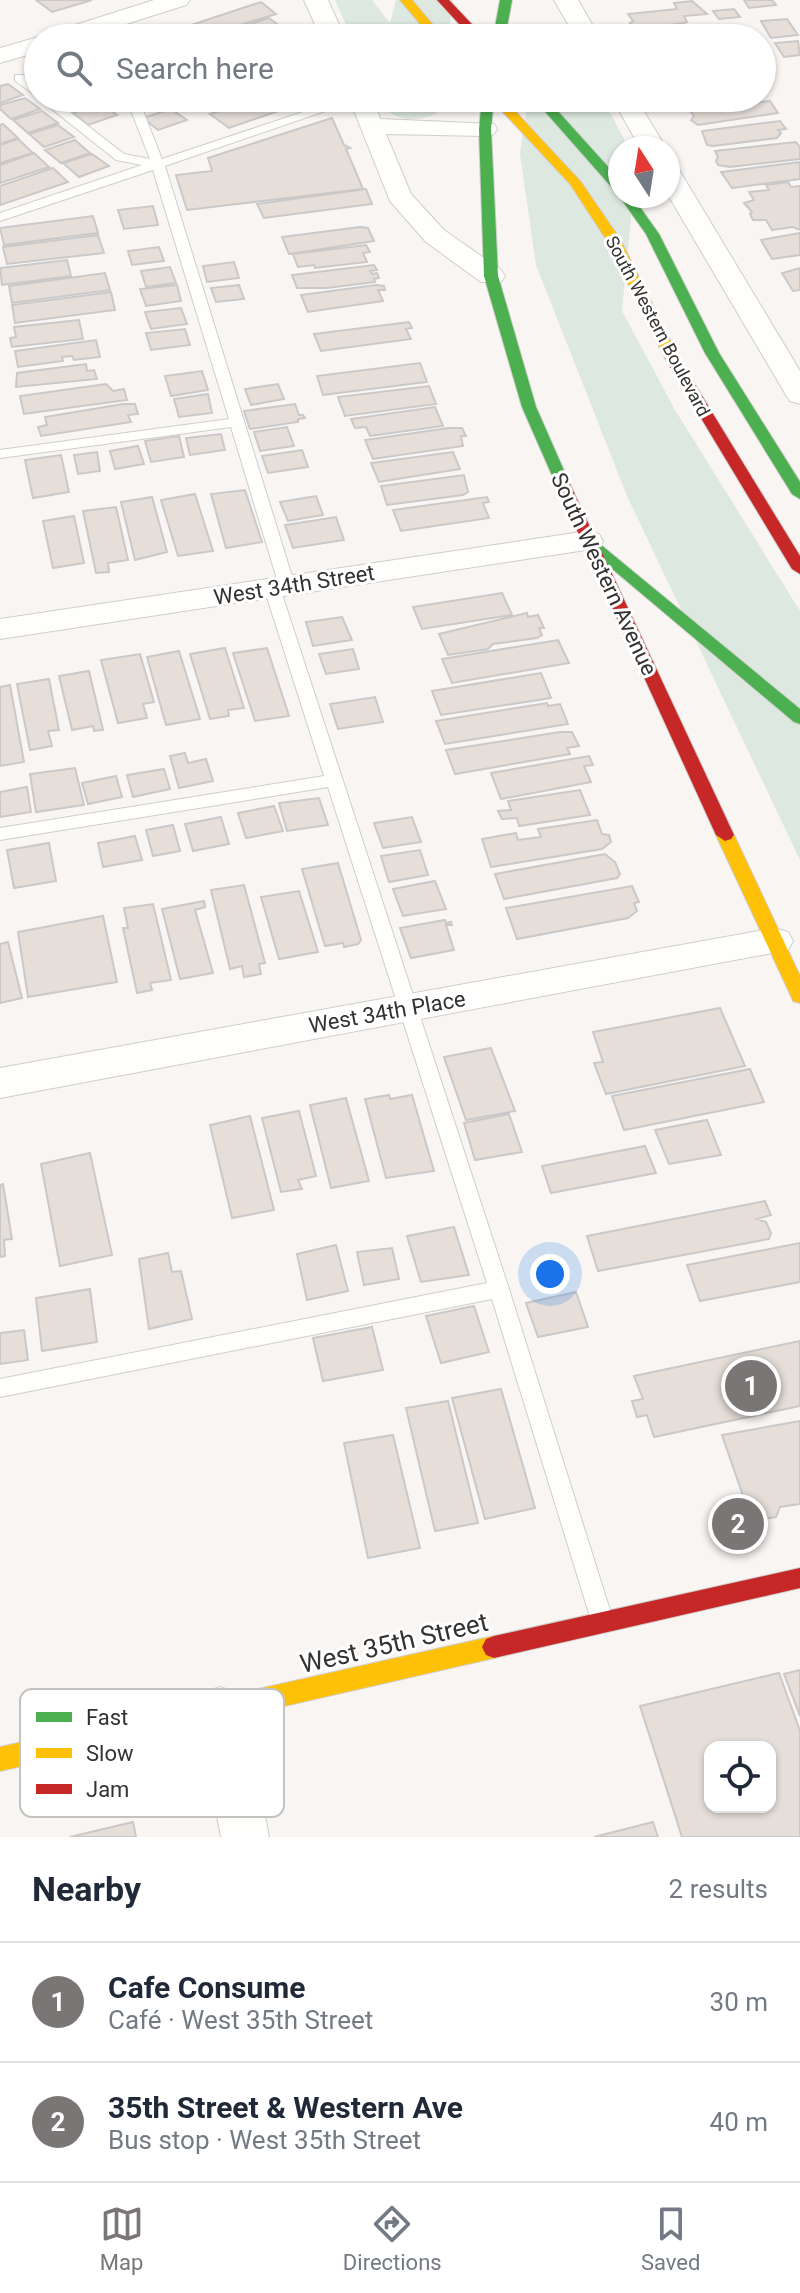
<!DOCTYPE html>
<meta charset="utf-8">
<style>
:root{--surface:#fff;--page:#f6f6f7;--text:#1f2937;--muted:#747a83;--line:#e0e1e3;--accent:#797675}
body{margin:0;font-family:Roboto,sans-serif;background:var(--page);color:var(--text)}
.controls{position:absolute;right:24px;bottom:24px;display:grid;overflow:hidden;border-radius:16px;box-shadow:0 2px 6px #0004}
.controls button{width:72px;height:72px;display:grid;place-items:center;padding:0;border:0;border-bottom:2px solid var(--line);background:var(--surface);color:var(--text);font:40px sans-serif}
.compass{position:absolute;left:608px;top:136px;width:72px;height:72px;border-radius:50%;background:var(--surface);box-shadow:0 2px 6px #0004;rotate:348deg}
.you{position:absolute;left:550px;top:1274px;width:28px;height:28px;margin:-20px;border:6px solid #fff;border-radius:50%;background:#1a73e8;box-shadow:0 0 0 12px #1a73e833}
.badge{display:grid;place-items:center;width:52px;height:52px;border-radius:50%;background:var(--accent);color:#fff;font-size:26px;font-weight:700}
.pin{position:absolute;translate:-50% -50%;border:4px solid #fff;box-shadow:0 2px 8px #0006}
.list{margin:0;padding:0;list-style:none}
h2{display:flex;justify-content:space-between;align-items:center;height:104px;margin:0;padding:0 32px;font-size:34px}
h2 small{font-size:26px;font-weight:400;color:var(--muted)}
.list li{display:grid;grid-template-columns:52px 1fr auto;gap:24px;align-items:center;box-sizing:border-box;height:120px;padding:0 32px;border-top:2px solid var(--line)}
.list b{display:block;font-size:30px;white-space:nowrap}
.list p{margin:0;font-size:26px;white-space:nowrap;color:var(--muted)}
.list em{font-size:26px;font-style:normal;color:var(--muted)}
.icon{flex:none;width:44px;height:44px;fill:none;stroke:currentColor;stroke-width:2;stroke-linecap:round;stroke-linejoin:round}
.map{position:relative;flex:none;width:800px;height:1837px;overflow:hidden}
.search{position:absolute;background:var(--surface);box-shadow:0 2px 6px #0004;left:24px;right:24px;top:24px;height:88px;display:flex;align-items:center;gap:20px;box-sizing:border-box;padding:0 28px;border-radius:44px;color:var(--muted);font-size:30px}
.sheet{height:344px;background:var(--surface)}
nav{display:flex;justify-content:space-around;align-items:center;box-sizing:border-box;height:112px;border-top:2px solid var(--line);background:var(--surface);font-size:22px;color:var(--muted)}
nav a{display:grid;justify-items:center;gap:4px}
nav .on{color:var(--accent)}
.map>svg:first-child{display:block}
</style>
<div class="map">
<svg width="800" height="1837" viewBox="0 0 800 1837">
<rect width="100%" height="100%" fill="#f8f5f3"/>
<path fill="#dce8e0" d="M335,0H372L390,23L396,0H453L448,38H352Z
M379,98H440L436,114C413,123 390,122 379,98Z
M528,98H602L629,148H620V196H633L622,311L675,410L800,611V860L627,496L536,265L520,154Z"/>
<path fill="#e5ded9" stroke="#cbc9c8" stroke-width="2" fill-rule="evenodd" d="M36,0H92L52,12Z
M744,0H772L776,5L749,8Z
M692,1L707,14L684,16L687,22L684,23L639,29L630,23L633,21L628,14L677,9L674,3Z
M261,2L276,14L198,38L182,28Z
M734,9L740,17L719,19L713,11Z
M269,18L285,30L259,38H208Z
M787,19L798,35L771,38L761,21Z
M709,28L715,38H641L644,35Z
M798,41L800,55L784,57L775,43Z
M8,84L23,95L0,103V86Z
M25,98L40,109L11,119L0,109V105Z
M58,98H99L70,108Z
M174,98L178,101L150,111L135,99Z
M207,98H251L220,108Z
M258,98H324L313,99L229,128L210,114Z
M681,98H745L686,106L682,104Z
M770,101L778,113L698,125L691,120L694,116L690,111Z
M101,104L117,115L88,125L73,113Z
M171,109L187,120L158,130L143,118Z
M42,111L58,123L28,133L13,120Z
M332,118L344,145L350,148L346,149L363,189L187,210L176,175L212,171L208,158Z
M780,121L786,129L778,130L781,133L777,138L713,146L707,145L702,131Z
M3,124L18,138L0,144V125Z
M58,125L74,137L44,147L29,134Z
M18,139L33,153L0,163V145Z
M75,140L90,153L61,163L45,150Z
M796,142L800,147V159L730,167L718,165L716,161L718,157L715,151Z
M34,153L49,167L0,183V165Z
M92,154L109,166L79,177L63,163Z
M800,162V179L732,188L721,172Z
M53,168L68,182L0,205V186Z
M788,182L791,187L800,186V230L793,227L772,230L766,220H753L750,214L752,212L744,203L754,200L749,192L769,190L766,185Z
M366,189L372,204L264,218L257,204Z
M153,206L158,225L124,229L118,210Z
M93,216L98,233L4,245L0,228Z
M360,227L368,228L374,241L289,254L282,237Z
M800,233V255L772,259L761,240Z
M98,235L104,253L7,264L3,247Z
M366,245L370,252L363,253L367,262L315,268L314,265L298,267L293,254Z
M159,247L164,261L132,265L128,251Z
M67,260L71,276L2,285L0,268Z
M234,262L239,278L207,282L203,266Z
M374,265L377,270L370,271L372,274L377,273L379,278L374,279L375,282L327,288H297L292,275Z
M170,267L176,283L146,287L141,271Z
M800,268V290L793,291L782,273Z
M105,273L110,290L12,303L9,286Z
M177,285L181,301L146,306L140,289Z
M239,285L244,299L216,302L211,288Z
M376,285L384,286L385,290H378L383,301L308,312L301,295Z
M111,292L115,310L15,323L12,305Z
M181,308L187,324L151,329L145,312Z
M79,320L83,339L12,347L10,338L16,337L14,327Z
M409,322L412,328L406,329L411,339L321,351L314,334Z
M185,329L190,345L151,350L146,333Z
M96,340L100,357L74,360L72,356L62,357L63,361L18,367L15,351Z
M420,363L427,382L323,395L317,376Z
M86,364L87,371L94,370L97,379L16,387L17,373Z
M202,371L208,390L171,396L165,376Z
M106,384L113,391L124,389L127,400L24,414L20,396Z
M278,384L284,399L251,405L245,389Z
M429,386L436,404L345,416L338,397Z
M208,394L212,413L179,417L174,399Z
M123,404H135L138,414L128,415L131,422L41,436L38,427L47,425L45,417Z
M295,404L299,415H303L305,418L298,419V422L250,429L244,411Z
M435,407L443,426L370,436L366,427L355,428L351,419Z
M287,427L294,446L260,451L254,432Z
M449,428H462L466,436H461L463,446L373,459L365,440Z
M221,434L225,450L190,455L186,438Z
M179,436L184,457L151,462L145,441Z
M138,446L144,464L115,469L110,451Z
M302,450L308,467L268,473L262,456Z
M97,452L100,471L78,474L74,455Z
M453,452L460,469L379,482L371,463Z
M61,455L69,492L33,498L25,460Z
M464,475L468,492L463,495L387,505L381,486Z
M245,490L262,542L226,548L211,494Z
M195,494L213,551L178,556L161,500Z
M316,496L323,515L288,521L280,502Z
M152,497L167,552L135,560L121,502Z
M487,497L489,502L483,503L489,518L401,531L393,510Z
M116,507L128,560L108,563L109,572L96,573L83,511Z
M74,516L84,563L53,568L43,521Z
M336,517L344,540L293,548L285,525Z
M502,593L512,615L422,629L413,607Z
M527,613L528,617L538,615L544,628H539L542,635L537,638L493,644L488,649L448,655L439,634Z
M342,617L352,640L313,646L306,622Z
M558,640L569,663L452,683L442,659Z
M225,648L244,708L228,710L229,716L210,719L190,654Z
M267,648L289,716L255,721L233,653Z
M353,649L359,669L326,674L319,654Z
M179,651L200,719L166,725L147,657Z
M140,654L154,702L143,704L147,718L118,723L101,660Z
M89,671L103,730L94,731L93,726L72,730L59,676Z
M541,673L551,698L441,715L432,691Z
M49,679L59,730L48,731L52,746L30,750L17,684Z
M10,685L24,762L0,766V687Z
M375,697L383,722L338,729L330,704Z
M547,703L548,706L560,704L568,724L445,744L436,721Z
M560,732H572L579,746L567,748L570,754L455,774L446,750Z
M185,753L188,763L206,759L213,781L179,788L170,756Z
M589,756L593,765L584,766L591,782L501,799L491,773Z
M75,768L84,805L36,812L30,774Z
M164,769L170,789L133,797L127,775Z
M116,776L122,797L88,804L82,783Z
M27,787L31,812L0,817V792Z
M580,790L590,815L519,826L517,818L502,819L498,811L511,810L508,801Z
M319,798L328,825L287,831L279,803Z
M274,806L283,831L246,838L238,813Z
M221,817L229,844L193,851L185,824Z
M412,817L421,842L383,848L374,823Z
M597,820L602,834L609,835L611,842L602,849L491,867L482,839L516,833L518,840L541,837L538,829Z
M173,825L180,851L153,856L146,830Z
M135,836L142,860L103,867L98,843Z
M49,843L56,881L14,888L7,850Z
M420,850L428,875L389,882L381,856Z
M605,854L615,862L620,874L617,878L504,899L495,874Z
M338,863L361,940L358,944L344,947L343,943L325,946L302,869Z
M435,881L446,909L403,916L393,889Z
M244,885L265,963L259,964L261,974L244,977L242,966L230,969L211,890Z
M632,886L639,902L634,903L637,911L628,918L517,939L506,908Z
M299,891L318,952L279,959L261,897Z
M204,901L205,907L195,910L213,973L180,979L162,909Z
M153,904L171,980L150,983L152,990L137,993L123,928H128L124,908Z
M103,916L117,982L28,997L18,932Z
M445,920L446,923L451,922L452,925H446L454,950L411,958L400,928Z
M8,942L22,998L0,1003V944Z
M720,1008L745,1066L606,1094L594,1063L603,1062L593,1032Z
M491,1048L515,1111L466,1120L444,1057Z
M750,1069L764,1102L624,1130L612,1096Z
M389,1095L390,1099L412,1095L434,1171L386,1178L365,1099Z
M346,1098L369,1181L331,1188L310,1105Z
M299,1111L316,1176L298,1180L302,1189L281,1192L262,1118Z
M509,1114L522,1152L475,1160L464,1123Z
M250,1116L274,1210L232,1218L210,1125Z
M707,1120L721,1155L669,1164L655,1130Z
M645,1146L656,1173L551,1193L542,1166Z
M90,1153L112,1255L60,1266L41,1164Z
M3,1184L12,1239L4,1240L5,1256L0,1257V1185Z
M765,1201L771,1215L757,1219L766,1222L771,1233L769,1239L598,1271L587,1236Z
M454,1227L469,1275L421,1282L407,1236Z
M800,1243V1282L700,1301L687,1265Z
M336,1245L348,1291L307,1300L297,1254Z
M392,1248L399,1279L364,1285L357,1252Z
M168,1253L172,1272L181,1271L192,1319L149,1329L139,1259Z
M90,1289L97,1342L42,1351L36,1298Z
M576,1292L588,1327L538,1337L526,1303Z
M474,1306L489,1352L441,1363L426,1316Z
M372,1327L383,1370L323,1381L313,1338Z
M24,1330L28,1360L0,1364V1333Z
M800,1341V1406L654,1437L647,1415L637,1417L632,1401L643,1399L634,1376Z
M501,1389L535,1508L485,1519L452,1398Z
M448,1401L478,1523L435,1531L406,1408Z
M800,1421V1504L780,1507L776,1517L763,1519L749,1513L722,1435Z
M393,1435L420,1548L368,1558L344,1443Z
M800,1670V1716L784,1674Z
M779,1673L800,1731V1837H682L640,1706ZM710,1747H770V1807H710Z
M133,1822L136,1837H70Z
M653,1822L658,1837H594Z"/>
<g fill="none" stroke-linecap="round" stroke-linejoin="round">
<g stroke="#d0cecc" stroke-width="2">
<path id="lane" d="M15,75H23L38,87V97L15,81Z
M38,98H52L124,154L150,159L126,98H138L162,159L345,98H363L165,166L295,586L293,590H281L279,586L231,427L0,458V450L229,419L153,170L0,221V213L142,165L116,160Z
M272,583L280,588L509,1289L613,1620L610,1628L602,1631L594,1628L591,1620L492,1299L0,1397V1379L487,1283L328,787L0,840V828L324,776L264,588Z"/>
</g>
<g stroke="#d0cecc" stroke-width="2">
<path id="street" d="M154,0H190L186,5L82,38H46L50,33Z
M304,0H328L345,38H321Z
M554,0H578L600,38H576Z
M38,37L43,38H38V52L0,63V48Z
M349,98H373L380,119L494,124L497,129L494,134L485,136L386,134L411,194L444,230L501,270L505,276L501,282H481L426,242L390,201Z
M612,98H636L666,148H640Z
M668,165L677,168L681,173L800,371V404L790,401L786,395L668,195Z
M588,531L599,534L603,541L599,548L0,639V619Z
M775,928L788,932L793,941L788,950L0,1098V1068Z
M220,1687L237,1693L244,1709L269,1837H221L196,1709L203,1693Z"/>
</g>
<g stroke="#d0cecc" stroke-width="2">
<path id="fast" d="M500,0H512L505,38H493Z
M482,98H494L491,129L498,276L536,407L569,482L562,487L555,482L522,407L484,276L479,129Z
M533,98H546L620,180V192L615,191Z
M620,194L632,196L659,234L719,353L800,482V499L792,494L705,353L646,234L619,196Z
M596,543L601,545L800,709V724L794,722L591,551L588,548Z"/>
</g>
<g stroke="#d0cecc" stroke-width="2">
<path id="slow" d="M400,0H412L444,38H432Z
M490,98H503L581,182L620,239L680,360L678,363H668L666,360L606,239L570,184Z
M725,829L734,835L800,976V1003L793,1001L791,996L716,835Z
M494,1636L502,1639L506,1647L502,1655L494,1658L0,1771V1747Z"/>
</g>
<g stroke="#d0cecc" stroke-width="2">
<path id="jam" d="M437,0H449L485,38H472Z
M673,356L680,360L800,556V574L792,569L666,360Z
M562,477L569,482L734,835L731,839L725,841L716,835L555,482Z
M800,1568V1588L494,1658L486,1655L482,1647L486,1639L494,1636Z"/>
</g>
<use href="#lane" fill="#fefefd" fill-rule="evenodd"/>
<use href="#street" fill="#fefefd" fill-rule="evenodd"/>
<use href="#fast" fill="#4caf50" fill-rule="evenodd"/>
<use href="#slow" fill="#ffc107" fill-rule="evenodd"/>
<use href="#jam" fill="#c62828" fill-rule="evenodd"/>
</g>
<g text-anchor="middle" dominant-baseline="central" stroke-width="6" stroke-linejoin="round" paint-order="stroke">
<g font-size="18" fill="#343231" stroke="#fff">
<text transform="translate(658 326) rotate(62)">South Western Boulevard</text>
</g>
<g font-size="22" fill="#343231" stroke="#fff">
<text transform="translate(604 574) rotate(65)">South Western Avenue</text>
<text transform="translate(294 585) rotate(-9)">West 34th Street</text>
<text transform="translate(387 1012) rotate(-10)">West 34th Place</text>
</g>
<g font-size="26" fill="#343231" stroke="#fff">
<text transform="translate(394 1643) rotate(-13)">West 35th Street</text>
</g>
</g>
<rect x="20" y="1689" width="264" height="128" rx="12" fill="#fff" stroke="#c2c2c1" stroke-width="2"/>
<rect x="36" y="1712" width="36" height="10" fill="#4caf50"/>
<rect x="36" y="1748" width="36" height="10" fill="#ffc107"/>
<rect x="36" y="1784" width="36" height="10" fill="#c62828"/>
<g font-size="22" fill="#343231">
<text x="86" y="1725">Fast</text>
<text x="86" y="1761">Slow</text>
<text x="86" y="1797">Jam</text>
</g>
</svg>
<div class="controls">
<button><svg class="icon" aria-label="locate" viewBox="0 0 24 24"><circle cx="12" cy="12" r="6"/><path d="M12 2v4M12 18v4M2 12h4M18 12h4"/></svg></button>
</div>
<svg class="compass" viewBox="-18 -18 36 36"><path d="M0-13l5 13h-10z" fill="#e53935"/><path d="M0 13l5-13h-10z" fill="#747a83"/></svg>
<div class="you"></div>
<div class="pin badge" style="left:751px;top:1386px">1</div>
<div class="pin badge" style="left:738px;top:1524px">2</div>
<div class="search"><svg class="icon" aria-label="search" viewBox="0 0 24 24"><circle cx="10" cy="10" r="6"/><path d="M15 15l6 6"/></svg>Search here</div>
</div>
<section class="sheet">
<h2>Nearby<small>2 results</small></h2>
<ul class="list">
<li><span class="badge">1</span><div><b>Cafe Consume</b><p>Café · West 35th Street</p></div><em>30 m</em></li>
<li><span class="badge">2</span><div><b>35th Street &amp; Western Ave</b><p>Bus stop · West 35th Street</p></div><em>40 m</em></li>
</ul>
</section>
<nav>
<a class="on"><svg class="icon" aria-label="map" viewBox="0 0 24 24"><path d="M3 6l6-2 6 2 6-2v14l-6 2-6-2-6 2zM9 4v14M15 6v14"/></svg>Map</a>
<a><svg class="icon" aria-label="directions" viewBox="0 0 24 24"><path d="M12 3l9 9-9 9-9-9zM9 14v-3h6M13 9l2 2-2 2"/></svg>Directions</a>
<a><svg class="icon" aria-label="saved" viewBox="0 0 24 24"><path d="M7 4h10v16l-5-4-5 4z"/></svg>Saved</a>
</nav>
